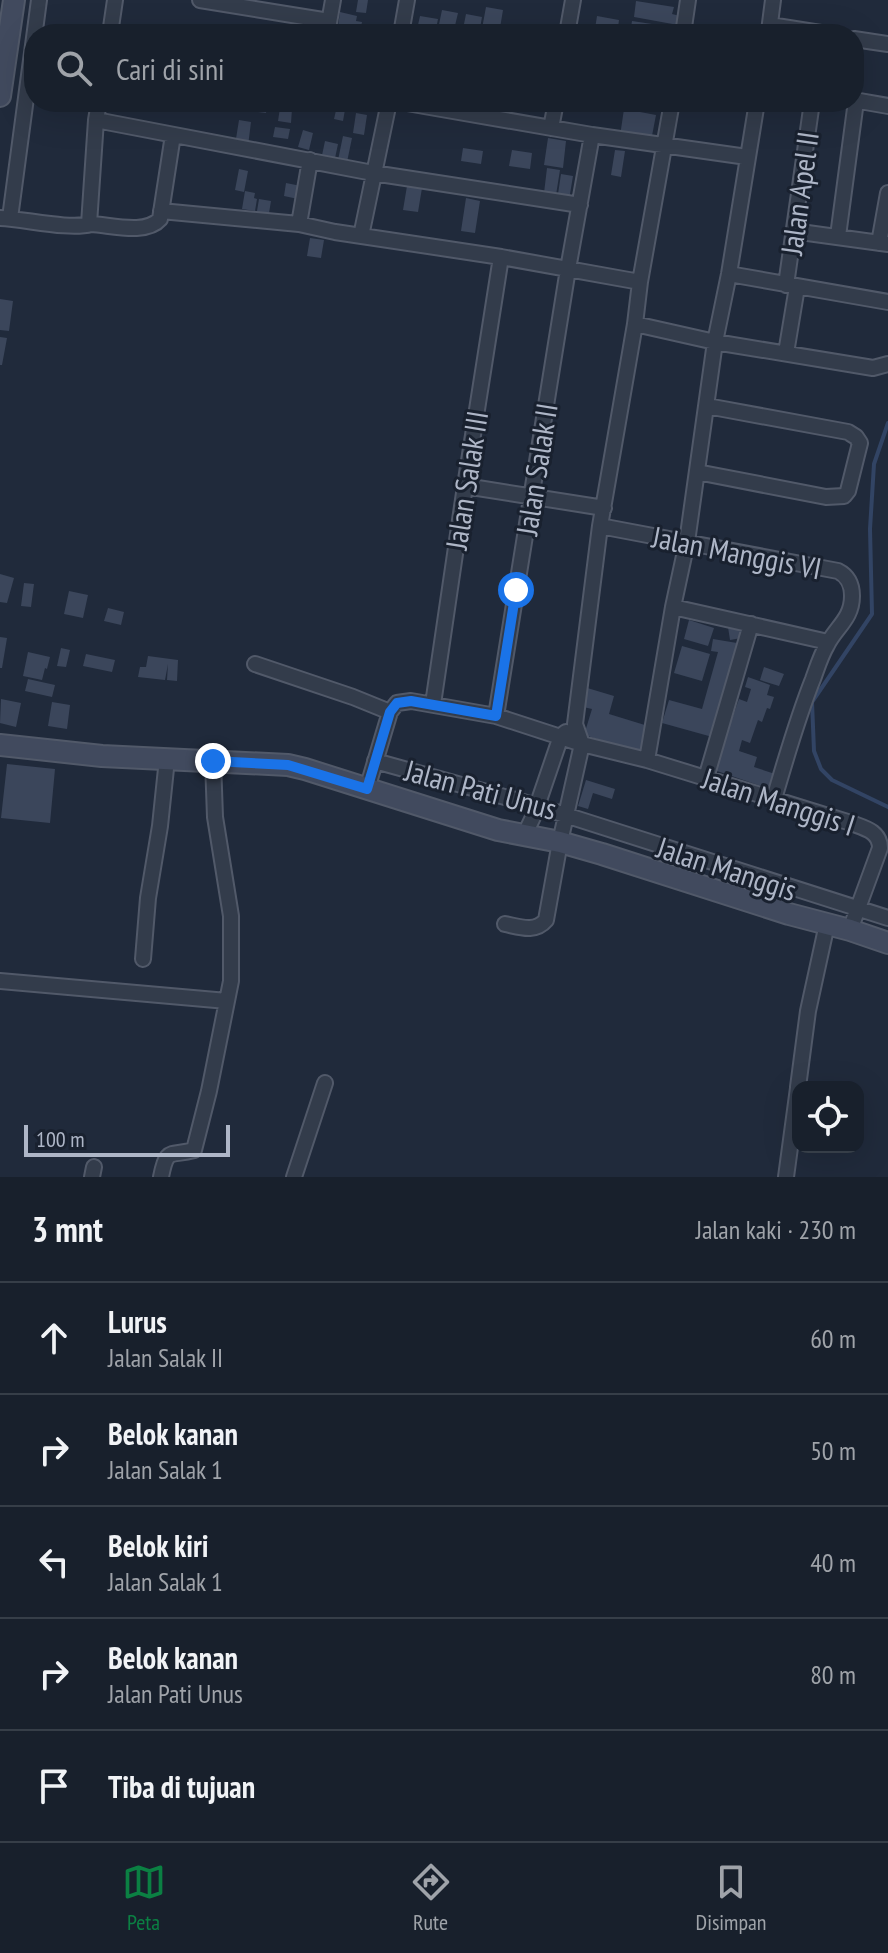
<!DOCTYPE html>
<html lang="id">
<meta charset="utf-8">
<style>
:root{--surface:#18202c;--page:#252d38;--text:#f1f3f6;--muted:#9fa3a9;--line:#363e48;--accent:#0b8043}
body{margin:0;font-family:"PT Sans Narrow",sans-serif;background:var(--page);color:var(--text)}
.controls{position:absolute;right:24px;bottom:24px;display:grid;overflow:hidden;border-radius:16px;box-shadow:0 8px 32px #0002}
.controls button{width:72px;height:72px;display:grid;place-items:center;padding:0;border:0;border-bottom:2px solid var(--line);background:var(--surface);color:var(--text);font:40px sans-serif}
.scale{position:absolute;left:24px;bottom:20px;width:206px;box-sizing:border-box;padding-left:8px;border:4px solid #aeb6c7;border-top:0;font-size:22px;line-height:28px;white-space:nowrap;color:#aeb6c7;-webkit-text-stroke:6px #19212f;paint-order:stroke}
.stop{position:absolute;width:24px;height:24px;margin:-18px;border:6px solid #1a73e8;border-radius:50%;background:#fff}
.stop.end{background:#1a73e8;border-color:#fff;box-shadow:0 2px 8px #0008}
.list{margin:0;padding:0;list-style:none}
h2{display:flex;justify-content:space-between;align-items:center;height:104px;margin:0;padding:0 32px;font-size:34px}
h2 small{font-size:26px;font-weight:400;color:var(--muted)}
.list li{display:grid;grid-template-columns:52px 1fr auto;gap:24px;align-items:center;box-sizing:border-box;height:112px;padding:0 32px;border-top:2px solid var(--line)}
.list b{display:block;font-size:30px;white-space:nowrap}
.list p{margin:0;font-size:26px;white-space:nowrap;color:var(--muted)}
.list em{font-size:26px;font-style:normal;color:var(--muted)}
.icon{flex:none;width:44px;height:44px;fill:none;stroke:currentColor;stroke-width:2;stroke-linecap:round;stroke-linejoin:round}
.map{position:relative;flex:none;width:888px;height:1177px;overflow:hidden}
.search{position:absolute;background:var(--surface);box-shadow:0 8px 32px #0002;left:24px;right:24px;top:24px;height:88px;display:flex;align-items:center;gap:20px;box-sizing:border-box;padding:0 28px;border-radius:32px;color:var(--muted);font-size:30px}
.sheet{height:664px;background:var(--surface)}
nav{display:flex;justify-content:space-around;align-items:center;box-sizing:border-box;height:112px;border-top:2px solid var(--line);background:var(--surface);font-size:22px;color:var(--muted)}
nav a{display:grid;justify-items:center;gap:4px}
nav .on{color:var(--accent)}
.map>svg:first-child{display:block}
</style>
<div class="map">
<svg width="888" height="1177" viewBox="0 0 888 1177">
<rect width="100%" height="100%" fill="#202a3b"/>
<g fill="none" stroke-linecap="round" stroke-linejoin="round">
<path stroke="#324464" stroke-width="4" d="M888,423L874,464L870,529L872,614L812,702L814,751L821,769L832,780L888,807"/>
</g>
<path fill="#3b465b" d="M358,0H368L366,13L356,12Z
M636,1L674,7L672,14L680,16L678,25L634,17Z
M486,7L503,10L499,34H481Z
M442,10L458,13L453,34H437Z
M340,12L357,16L356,21L362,22L361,27L365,28L364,34H337Z
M466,14L482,17L479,34H462Z
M420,16L438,19L435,34H416Z
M597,16L619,20L617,34H583L584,27L595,29Z
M632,21L672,27L671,34H630Z
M243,102H268L266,113L242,110Z
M338,102L346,104L343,121L334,119Z
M280,108L292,109L291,123L278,121Z
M624,109L656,115L651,141L620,136Z
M356,113L367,115L364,135L353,133Z
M239,120L251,122L248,146L235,145Z
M275,127L290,129L288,139L273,137Z
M303,130L313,133L309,150L298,147Z
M343,136L352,138L347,162L338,160Z
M548,138L566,141L563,168L544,165Z
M325,141L338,144L334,163L321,160Z
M463,148L483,151L481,164L461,161Z
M512,150L532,153L530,169L509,166Z
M615,150L625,151L621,177L611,175Z
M547,168L560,170L556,195L544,193Z
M239,169L248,171L244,192L235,190Z
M561,174L573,176L569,200L561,198L562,195L558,194Z
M286,183L301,186L298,199L284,196Z
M407,186L422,188L418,212L403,210Z
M245,191L255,193L254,198L257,199L255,211L242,209Z
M466,198L480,201L475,233L461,231Z
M259,199L271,201L268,219L256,217Z
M310,238L324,240L321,258L307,256Z
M0,299L13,301L9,331L0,330Z
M0,337L7,338L2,365H0Z
M0,574L14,578L7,603L0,602Z
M24,583L34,584L31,607L21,606Z
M69,591L88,595L83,618L64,614Z
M108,608L124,612L121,625L104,621Z
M689,620L714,628L708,646L684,639Z
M743,623L747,637L730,640L728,627Z
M0,637L7,638L2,668H0Z
M713,639L737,643L716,738L662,723L669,700L702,709L718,652L711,651Z
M682,646L710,654L702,681L674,673Z
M61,648L70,650L66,667L57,666Z
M28,652L50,657L47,669L45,668L42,680L23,676Z
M86,654L115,660L112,672L83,666Z
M148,656L178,660L177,681L167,680L168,664L165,680L138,677L140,667H146Z
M764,667L784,674L779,686L760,680Z
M748,677L770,685L767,695L774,697L770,709L767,708L762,722L758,720L750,743L742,740L739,751L757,757L754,767L775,774L770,789L714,770L739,699L747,702L751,689L745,687Z
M28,679L55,685L52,697L25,691Z
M584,687L614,696L609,714L648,726L640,752L584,735L592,709L579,706Z
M1,699L21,703L16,727L0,723Z
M52,702L70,705L67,729L48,726Z
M7,764L55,769L50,823L1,818Z
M586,780L615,789L612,799L593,793L588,809L578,806Z"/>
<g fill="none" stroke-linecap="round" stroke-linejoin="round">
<g stroke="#515969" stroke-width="18">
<path id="street" d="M200,0L329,21
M770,25L827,34
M769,31L773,0
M110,34L115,0
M327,34L333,0
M401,34L407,0
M567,34L573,0
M683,34L688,0
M854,39L888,44
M854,100L888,106
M401,102L592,135L747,157
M96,120L373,173L580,205
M551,128L556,102
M161,211L299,224L335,232L501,257L640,282
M0,218C25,219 69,230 91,224C111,225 146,235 160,219L173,135
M10,218L39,0
M89,224L96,120L99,102
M299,224L310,160
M793,231L888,244
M361,236L389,102
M838,236L856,101
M879,243L888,193
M729,274L888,302
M786,285L812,102
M635,324L715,342L873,368L888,364
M786,353L797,287
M697,472L826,497L844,496L848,491L860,443L856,437L848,432L707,406
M465,486L604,508
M600,526L838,571C848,576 852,584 852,596C852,619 836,627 827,645C821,655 817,668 813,679C797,719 786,758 774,799
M673,607L828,642
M255,664L353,697L390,712
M433,704L465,486L501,257
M496,716L568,269L592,135
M647,760L673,607L687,542L715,342L729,274L757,102
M375,761L537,806L888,918
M706,778L751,624
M367,789L390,712L397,703L411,701L496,716L582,744L647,760L851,823C864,828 880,831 880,848L850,930
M524,836L534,815L561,736L566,732
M505,924C520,927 535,933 546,920L560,842L582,744L575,724L600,526L635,324L640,282L672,102
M143,959L148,898L160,826L167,759
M0,981L227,1001
M798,1087L808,1011L827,924
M92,1177L94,1167
M161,1177C167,1146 170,1157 194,1150L209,1091L231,981V916L215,817L213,761
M294,1177L325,1083
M786,1177L798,1088"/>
</g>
<g stroke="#515969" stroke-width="24">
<path id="secondary" d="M0,96L14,0
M0,745L102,756L288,765L305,769L498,830L560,842L602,854L789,914L850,930L888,943"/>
</g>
<use href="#street" stroke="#333c4b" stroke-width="14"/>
<use href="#secondary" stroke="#414a5e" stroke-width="20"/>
</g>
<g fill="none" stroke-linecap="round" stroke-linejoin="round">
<path stroke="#1a73e8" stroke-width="10" d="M213,761L288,765L367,789L390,712L397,703L411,701L496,716L516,590"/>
</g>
<g text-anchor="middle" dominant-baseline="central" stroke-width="6" stroke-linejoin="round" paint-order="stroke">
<g font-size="30" fill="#aeb6c7" stroke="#19212f">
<text transform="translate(799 193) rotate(-82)">Jalan Apel II</text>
<text transform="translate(536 469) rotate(-81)">Jalan Salak II</text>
<text transform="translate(466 480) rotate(-81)">Jalan Salak III</text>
<text transform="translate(737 552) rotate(11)">Jalan Manggis VI</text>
<text transform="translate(481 789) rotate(15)">Jalan Pati Unus</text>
<text transform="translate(779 801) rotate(18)">Jalan Manggis I</text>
<text transform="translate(727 868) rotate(18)">Jalan Manggis</text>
</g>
</g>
</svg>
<div class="controls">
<button><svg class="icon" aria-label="locate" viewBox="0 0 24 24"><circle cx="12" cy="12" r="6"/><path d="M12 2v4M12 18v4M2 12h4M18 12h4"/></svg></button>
</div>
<div class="scale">100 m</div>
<div class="stop" style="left:516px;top:590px"></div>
<div class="stop end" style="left:213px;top:761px"></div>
<div class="search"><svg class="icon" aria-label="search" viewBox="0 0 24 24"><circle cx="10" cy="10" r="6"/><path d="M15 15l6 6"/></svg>Cari di sini</div>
</div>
<section class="sheet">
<h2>3 mnt<small>Jalan kaki · 230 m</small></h2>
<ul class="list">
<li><svg class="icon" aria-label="ahead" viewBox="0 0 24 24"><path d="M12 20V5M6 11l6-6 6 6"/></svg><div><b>Lurus</b><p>Jalan Salak II</p></div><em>60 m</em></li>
<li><svg class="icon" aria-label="right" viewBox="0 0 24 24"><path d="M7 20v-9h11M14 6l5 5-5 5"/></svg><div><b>Belok kanan</b><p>Jalan Salak 1</p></div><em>50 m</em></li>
<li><svg class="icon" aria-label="left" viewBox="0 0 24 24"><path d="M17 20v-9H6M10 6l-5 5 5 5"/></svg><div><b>Belok kiri</b><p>Jalan Salak 1</p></div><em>40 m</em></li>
<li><svg class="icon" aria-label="right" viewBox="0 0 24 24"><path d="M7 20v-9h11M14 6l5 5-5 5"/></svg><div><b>Belok kanan</b><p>Jalan Pati Unus</p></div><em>80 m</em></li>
<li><svg class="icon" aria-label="arrive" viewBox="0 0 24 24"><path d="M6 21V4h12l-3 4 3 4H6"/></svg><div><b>Tiba di tujuan</b></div></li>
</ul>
</section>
<nav>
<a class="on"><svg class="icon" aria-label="map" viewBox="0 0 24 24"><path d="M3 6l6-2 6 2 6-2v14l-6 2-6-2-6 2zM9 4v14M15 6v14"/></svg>Peta</a>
<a><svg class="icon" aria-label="directions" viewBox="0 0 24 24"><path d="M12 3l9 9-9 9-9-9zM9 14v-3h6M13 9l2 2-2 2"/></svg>Rute</a>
<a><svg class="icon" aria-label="saved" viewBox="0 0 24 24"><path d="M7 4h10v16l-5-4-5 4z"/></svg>Disimpan</a>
</nav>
